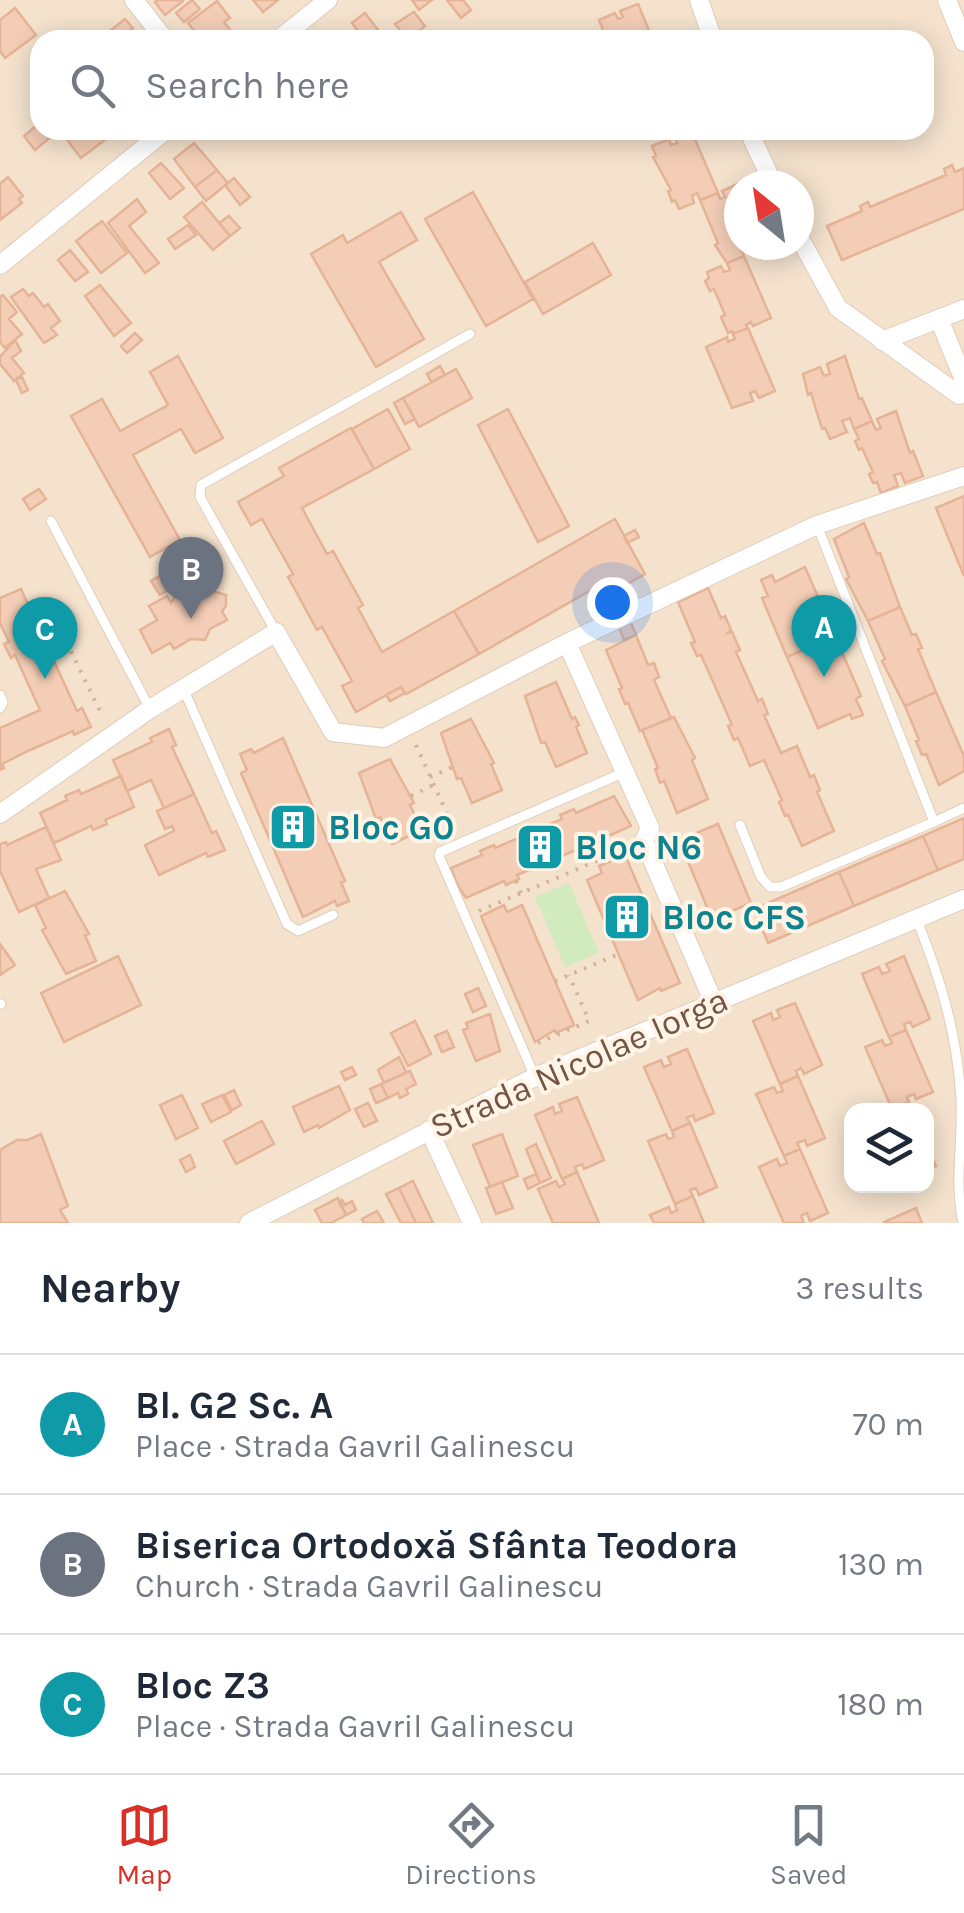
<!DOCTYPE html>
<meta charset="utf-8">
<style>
:root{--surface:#fff;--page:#f2f2f3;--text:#1f2937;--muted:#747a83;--line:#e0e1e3;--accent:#d93025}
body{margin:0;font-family:Karla,sans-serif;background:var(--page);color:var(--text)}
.controls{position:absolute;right:30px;bottom:30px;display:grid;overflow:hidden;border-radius:20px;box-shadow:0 5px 25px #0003}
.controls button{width:90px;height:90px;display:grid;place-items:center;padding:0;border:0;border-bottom:2px solid var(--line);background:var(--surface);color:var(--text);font:50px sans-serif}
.compass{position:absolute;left:724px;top:170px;width:90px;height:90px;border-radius:50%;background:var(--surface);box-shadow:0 5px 25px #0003;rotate:330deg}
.you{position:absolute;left:612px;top:602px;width:35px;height:35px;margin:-25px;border:8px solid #fff;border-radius:50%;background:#1a73e8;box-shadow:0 0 0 15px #1a73e833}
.badge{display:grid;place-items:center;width:65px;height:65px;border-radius:50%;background:var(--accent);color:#fff;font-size:32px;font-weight:700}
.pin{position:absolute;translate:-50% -82px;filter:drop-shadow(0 2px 5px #0008)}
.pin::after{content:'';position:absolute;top:52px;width:35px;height:30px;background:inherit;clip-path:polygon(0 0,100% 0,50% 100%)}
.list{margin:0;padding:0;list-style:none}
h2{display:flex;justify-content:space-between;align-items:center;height:130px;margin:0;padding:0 40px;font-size:42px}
h2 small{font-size:32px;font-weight:400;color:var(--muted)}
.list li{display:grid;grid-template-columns:65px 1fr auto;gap:30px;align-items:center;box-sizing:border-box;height:140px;padding:0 40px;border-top:2px solid var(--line)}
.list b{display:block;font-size:38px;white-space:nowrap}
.list p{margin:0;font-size:32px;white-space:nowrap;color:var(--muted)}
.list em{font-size:32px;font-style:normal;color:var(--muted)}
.icon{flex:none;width:55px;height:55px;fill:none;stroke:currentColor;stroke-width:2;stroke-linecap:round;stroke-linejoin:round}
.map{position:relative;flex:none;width:964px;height:1223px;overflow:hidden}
.search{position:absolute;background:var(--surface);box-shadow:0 5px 25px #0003;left:30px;right:30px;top:30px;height:110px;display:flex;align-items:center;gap:25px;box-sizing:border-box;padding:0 35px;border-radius:30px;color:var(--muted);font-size:38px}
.sheet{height:550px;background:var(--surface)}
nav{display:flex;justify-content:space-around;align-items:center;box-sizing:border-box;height:140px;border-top:2px solid var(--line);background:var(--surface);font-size:28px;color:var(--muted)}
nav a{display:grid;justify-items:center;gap:5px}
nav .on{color:var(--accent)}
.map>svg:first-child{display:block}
</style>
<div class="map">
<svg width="964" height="1223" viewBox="0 0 964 1223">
<rect width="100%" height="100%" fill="#fdf0df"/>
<path fill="#f4e2cd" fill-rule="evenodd" d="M0,0H964V1223H0ZM40,40H924V130H40ZM739,185H799V245H739ZM852,1110H926V1186H852Z"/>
<path fill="#d1eabe" d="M569,883L599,953L565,967L535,897Z"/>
<path fill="#f3cdb6" stroke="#e5b396" stroke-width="2.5" d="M158,0H183V1L165,15L155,2Z
M192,0L200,9L184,22L176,13Z
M253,0H278L263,12Z
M412,0H432L419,10Z
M447,0H463L471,10L461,18Z
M217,1L230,18L224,22L234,35L228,40H201L188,23Z
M638,4L653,40H607L599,20L615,13L618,19L623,17L620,11Z
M15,8L36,35L5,58L0,51V20Z
M414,12L425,26L408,40L395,24Z
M365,13L386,40H365L352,23Z
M125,19L133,28L117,40H105L102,37Z
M40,123V130H49L53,135L35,150L24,136Z
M74,130H99L106,139L81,158L65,137Z
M691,130L718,193L700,200L697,193L692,196L694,203L679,209L675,200L672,202L668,191L671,190L653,157L656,156L652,146L669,139L671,145L677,143L674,137Z
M194,143L217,170L195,187L174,159Z
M161,163L184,188L170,199L149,173Z
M952,165L955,172L964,168V209L842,260L827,226L862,211L860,206L868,202L870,207L946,175L944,169Z
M217,170L228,183L206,201L195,187Z
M8,177L23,196L19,199L22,203L0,220V184Z
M234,178L250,197L240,205L225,185Z
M739,183V245L766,247L749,254L745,246L740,248L744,256L727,263L715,245L718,243L700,200L718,193L720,199L725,197L722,191Z
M473,192L533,299L486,326L425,219Z
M137,199L146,212L129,226L159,263L145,273L108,223Z
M202,202L230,236L213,250L184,217Z
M401,212L417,240L379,262L424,339L376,367L311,254L343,235L347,243Z
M229,216L240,228L230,236L219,223Z
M102,221L127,253L101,273L76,241Z
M188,225L196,235L175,249L168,239Z
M593,243L611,275L543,314L525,282Z
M70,250L88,272L75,281L58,260Z
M744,256L771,318L753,326L751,322L746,325L748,328L733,334L732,331L728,333L721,317L725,315L714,289L710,291L705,281L709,278L707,272L721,266L724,272L730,270L727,263Z
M100,285L131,323L114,336L85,296Z
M23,289L29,296L33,293L44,307L48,304L60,321L51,328L57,335L44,343L11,297Z
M3,295L17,312L9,319L22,334L5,348L0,342V297Z
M748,328L775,391L759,398L755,391L750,393L753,401L732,408L706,347L727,337L728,342L735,339L733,334Z
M135,333L142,340L127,353L121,346Z
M15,340L21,351L12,358L24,373L14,381L0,364V357Z
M178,356L223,438L195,453L181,429L133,455L180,540L150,557L71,416L102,399L120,431L168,405L150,372Z
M845,356L859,399L862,398L872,421L854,429L850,418L842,421L847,432L830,439L825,428L822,429L811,393L808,395L803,374L820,367L824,376L830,374L827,364Z
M440,366L445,375L431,382L427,374Z
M456,369L472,398L419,427L403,398Z
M22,377L28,390L22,393L16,380Z
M403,398L415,419L405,424L394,403Z
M388,409L410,449L374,469L352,429Z
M508,409L569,526L538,542L478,425Z
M896,411L910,453L913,451L923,476L905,483L901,473L894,475L898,486L881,493L877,482L873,483L869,474L873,472L862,448L859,450L855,441L859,439L854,429L872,421L876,430L881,428L877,419Z
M351,428L374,469L302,508L327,554L333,551L363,605L358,608L382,652L454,611L479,654L406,694L401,687L356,712L342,686L352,681L322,627L317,630L288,577L293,574L262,519L251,525L238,502L284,476L279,468Z
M39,489L46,499L30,510L23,499Z
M964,496V576L936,508Z
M615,519L645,574L620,588L614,577L479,654L454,611Z
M864,523L877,554L880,553L900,607L868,621L846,579L849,577L834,539Z
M635,530L639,537L627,543L624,536Z
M209,547L216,560L199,572V577H190L160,595L151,581Z
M805,567L835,636L787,657L762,598L768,596L761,580L772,575L775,582Z
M207,583L212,591L226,595V606L222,611L227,620L210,629L205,640L191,639L174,649L170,643L152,653L140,630L157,620L149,606L167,596L171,603L177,592H190Z
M708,588L721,618L725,616L731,630L728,633L732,632L740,650L736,652L758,701L762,699L768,714L764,715L781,753L797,746L810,777L814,775L820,790L817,792L834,831L802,846L788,815L785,816L779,802L782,800L764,760L750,766L738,738L734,740L728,726L732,725L714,684L701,655L697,656L691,643L695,642L678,602Z
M21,589L35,620L39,618L41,623L45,632L41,633L77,711L82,708L91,727L74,735L73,731L28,751L2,764L4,768L0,770V728L40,710L15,655L11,658L4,644L9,642L0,623V598Z
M900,607L912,635L916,634L922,648L918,649L936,692L905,706L882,661L885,659L868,621Z
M631,623L636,635L624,640L619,627Z
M636,635L648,665L654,663L659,677L654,680L671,718L640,731L628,703L625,704L619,689L622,688L606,650Z
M835,636L861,696L856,699L863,715L852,719L850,714L818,728L787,657Z
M556,682L572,719L575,717L579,725L576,727L587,753L556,767L545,742L541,743L525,696Z
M401,687L405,693L390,701L386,695Z
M936,692L964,756V771L939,785L926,754L922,755L916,741L919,740L905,706Z
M674,717L695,758L692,760L708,799L677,813L664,781L660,783L655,769L658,768L642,730Z
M471,719L494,763L491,764L502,790L472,803L461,778L457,779L441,733Z
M169,729L176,745L172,747L194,794L164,808L151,780L127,791L113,760L152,742L150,738Z
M283,738L345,881L341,882L349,901L337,906L335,901L303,917L241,773L247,770L240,754L251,749L254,753Z
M390,759L414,803L410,805L422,830L392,844L380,817L376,819L359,773Z
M121,776L134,807L105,820L107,824L93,830L91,826L54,843L40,813L67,800L65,796L79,790L81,794Z
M194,794L212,833L216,831L225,850L208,857L206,853L159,875L145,845L174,831L172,826L165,829L157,811Z
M614,796L631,826L599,840L600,843L597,845L587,849L585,846L517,875L519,879L506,885L504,881L466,898L458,886L451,868L482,855L480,851L494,845L495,848L562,819L560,815L574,809L576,813Z
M964,818V859L938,870L923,836Z
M718,824L751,903L712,919L679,840Z
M46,827L61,860L36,869L49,898L19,912L0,871V844L6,842L7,845Z
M923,836L938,870L854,906L839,872Z
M625,855L680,983L661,991L660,988L638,1000L587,880L602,873L599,866Z
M839,872L854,906L768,943L754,909Z
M65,891L89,934L85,935L96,961L66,974L42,930L46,928L35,905Z
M504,905L507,912L522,905L574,1025L556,1033L555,1030L535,1042L481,916Z
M0,944L15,965L0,975Z
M118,956L141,1005L64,1042L41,993Z
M904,956L930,1019L913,1027L910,1022L904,1024L906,1030L889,1037L862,974L879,967L882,974L890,971L886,964Z
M478,988L486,1006L473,1012L465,994Z
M795,1003L822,1065L804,1074L801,1068L796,1071L798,1076L780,1084L753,1021L771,1013L773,1020L780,1017L777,1010Z
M490,1014L500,1051L476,1061L463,1030L468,1028L466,1023Z
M415,1021L431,1054L408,1066L391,1033Z
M906,1030L933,1092L916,1099L914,1094L907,1097L909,1102L892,1109L865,1047L882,1040L885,1046L892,1043L889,1037Z
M447,1031L454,1047L442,1052L435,1036Z
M687,1049L714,1113L695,1121L693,1115L687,1118L690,1123L672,1131L644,1067L661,1060L664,1067L671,1064L668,1057Z
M399,1057L406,1072L384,1083L378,1070Z
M352,1067L356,1075L345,1080L341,1072Z
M410,1071L416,1084L406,1089L408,1094L400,1098L398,1093L388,1098L381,1084Z
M798,1076L825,1138L807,1146L805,1140L797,1143L800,1149L784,1156L756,1094L774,1087L777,1093L783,1091L780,1084Z
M381,1084L388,1098L376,1103L370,1089Z
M339,1086L350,1110L319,1128L318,1125L304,1132L293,1107Z
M234,1090L241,1105L232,1110L224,1095Z
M182,1095L198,1128L176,1139L160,1105Z
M222,1095L231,1112L211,1122L202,1104Z
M577,1097L604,1160L584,1169L582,1164L575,1167L577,1172L562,1179L535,1115L553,1107L555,1114L562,1111L559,1104Z
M909,1102L912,1110H892V1109Z
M368,1103L377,1121L364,1127L355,1109Z
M262,1121L274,1144L236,1164L224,1141Z
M690,1123L717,1187L699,1195L696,1188L690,1190L693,1196L675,1204L648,1141L666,1134L668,1139L674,1137L672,1131Z
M41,1134L68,1206L60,1210L68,1223H0V1150L17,1140H28Z
M502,1134L518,1176L490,1187L473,1145Z
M926,1143L936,1166L926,1170Z
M536,1144L551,1178L540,1183L526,1149Z
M800,1149L828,1213L810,1221L807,1213L801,1216L804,1223H784L759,1167L777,1159L780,1166L787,1163L784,1156Z
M190,1155L195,1167L186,1172L180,1160Z
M577,1172L599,1223H553L538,1189L556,1181L559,1187L565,1184L562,1179Z
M536,1174L540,1183L528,1189L524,1179Z
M413,1181L433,1223H416L399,1188Z
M502,1182L513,1208L496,1214L486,1188Z
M399,1188L416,1223H401L386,1194Z
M693,1196L704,1223H654L650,1215L669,1207L671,1213L677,1210L675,1204Z
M338,1198L346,1215L331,1223H322L315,1210Z
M342,1200L345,1205L352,1201L356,1210L346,1215L339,1202Z
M916,1208L922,1223H884V1222Z
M377,1211L384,1223H364L362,1219Z"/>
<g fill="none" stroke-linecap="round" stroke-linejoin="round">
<g stroke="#e0ccbb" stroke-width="11">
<path id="lane" d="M51,521L150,709
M276,632L200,497L201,485L470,334
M183,688L287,924L298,931L333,915
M0,695L3,702L0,708
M934,822L964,808
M740,825L761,877L770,887H781L934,822L817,525
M917,920C941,981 957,1033 961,1099C963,1141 954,1182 963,1223
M0,1004H1
M535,1077L439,856L440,852L625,772"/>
</g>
<g stroke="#e0ccbb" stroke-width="20">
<path id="street" d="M134,0L165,40
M699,0L713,40
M947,0L964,42
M278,40L328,0
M748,130L774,185
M799,237L838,308L959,395L964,393
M0,265L166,130
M939,319L964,380
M882,341L964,309
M567,643L650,828L644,841L713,1001
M0,814L150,709L276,632L333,732L384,738L567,643L817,525L964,476
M429,1130L472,1223
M249,1223L535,1077L964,899"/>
</g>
<path stroke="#d7b09a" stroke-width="4" stroke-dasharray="2.5 8" stroke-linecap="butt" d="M41,623L54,617L103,717
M416,745L448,816
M430,777L452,767
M411,796L433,785
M597,845L603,858
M516,881L521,893
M479,911L627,848
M555,981L619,954
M538,1043L589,1021L569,975"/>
<use href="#lane" stroke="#fff" stroke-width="9"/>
<use href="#street" stroke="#fff" stroke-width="18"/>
</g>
<defs>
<g id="building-square" transform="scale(2.5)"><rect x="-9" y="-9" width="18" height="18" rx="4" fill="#0f9aa8" stroke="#fff4e6"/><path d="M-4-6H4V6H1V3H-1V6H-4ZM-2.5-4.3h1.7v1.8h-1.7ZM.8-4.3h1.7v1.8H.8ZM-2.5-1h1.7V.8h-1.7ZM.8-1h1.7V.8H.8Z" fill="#fff"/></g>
</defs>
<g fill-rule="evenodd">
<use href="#building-square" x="293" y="827"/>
<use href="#building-square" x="540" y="847"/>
<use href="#building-square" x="627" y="917"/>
</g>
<g text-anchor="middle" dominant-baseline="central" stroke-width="8" stroke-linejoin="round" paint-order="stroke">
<g font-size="35" font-weight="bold" fill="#0d838f" stroke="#fff4e6" text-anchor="start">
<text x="328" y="827">Bloc G0</text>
<text x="575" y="847">Bloc N6</text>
<text x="662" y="917">Bloc CFS</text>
</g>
<g font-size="35" fill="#735547" stroke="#fff4e6">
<text transform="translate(579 1063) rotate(-24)">Strada Nicolae Iorga</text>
</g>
</g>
</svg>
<div class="controls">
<button><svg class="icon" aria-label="layers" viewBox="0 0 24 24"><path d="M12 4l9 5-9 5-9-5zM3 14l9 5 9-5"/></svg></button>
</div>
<svg class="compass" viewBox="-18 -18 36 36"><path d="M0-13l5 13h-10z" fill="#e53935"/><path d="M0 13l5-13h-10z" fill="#747a83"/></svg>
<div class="you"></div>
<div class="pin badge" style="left:824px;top:677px;background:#0f9aa8">A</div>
<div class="pin badge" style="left:191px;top:619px;background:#6b7280">B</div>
<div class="pin badge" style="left:45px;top:679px;background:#0f9aa8">C</div>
<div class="search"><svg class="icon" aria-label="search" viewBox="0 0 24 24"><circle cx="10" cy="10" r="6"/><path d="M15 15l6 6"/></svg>Search here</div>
</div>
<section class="sheet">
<h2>Nearby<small>3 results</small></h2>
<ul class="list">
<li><span class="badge" style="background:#0f9aa8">A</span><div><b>Bl. G2 Sc. A</b><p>Place · Strada Gavril Galinescu</p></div><em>70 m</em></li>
<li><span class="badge" style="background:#6b7280">B</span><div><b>Biserica Ortodoxă Sfânta Teodora</b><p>Church · Strada Gavril Galinescu</p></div><em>130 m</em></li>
<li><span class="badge" style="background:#0f9aa8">C</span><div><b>Bloc Z3</b><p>Place · Strada Gavril Galinescu</p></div><em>180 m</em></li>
</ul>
</section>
<nav>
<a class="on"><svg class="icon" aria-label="map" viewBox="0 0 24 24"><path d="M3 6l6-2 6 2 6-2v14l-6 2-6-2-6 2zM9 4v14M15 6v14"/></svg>Map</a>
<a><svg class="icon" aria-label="directions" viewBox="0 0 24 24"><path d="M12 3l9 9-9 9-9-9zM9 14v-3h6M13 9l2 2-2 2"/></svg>Directions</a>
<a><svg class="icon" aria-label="saved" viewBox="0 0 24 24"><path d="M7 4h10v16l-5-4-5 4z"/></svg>Saved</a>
</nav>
